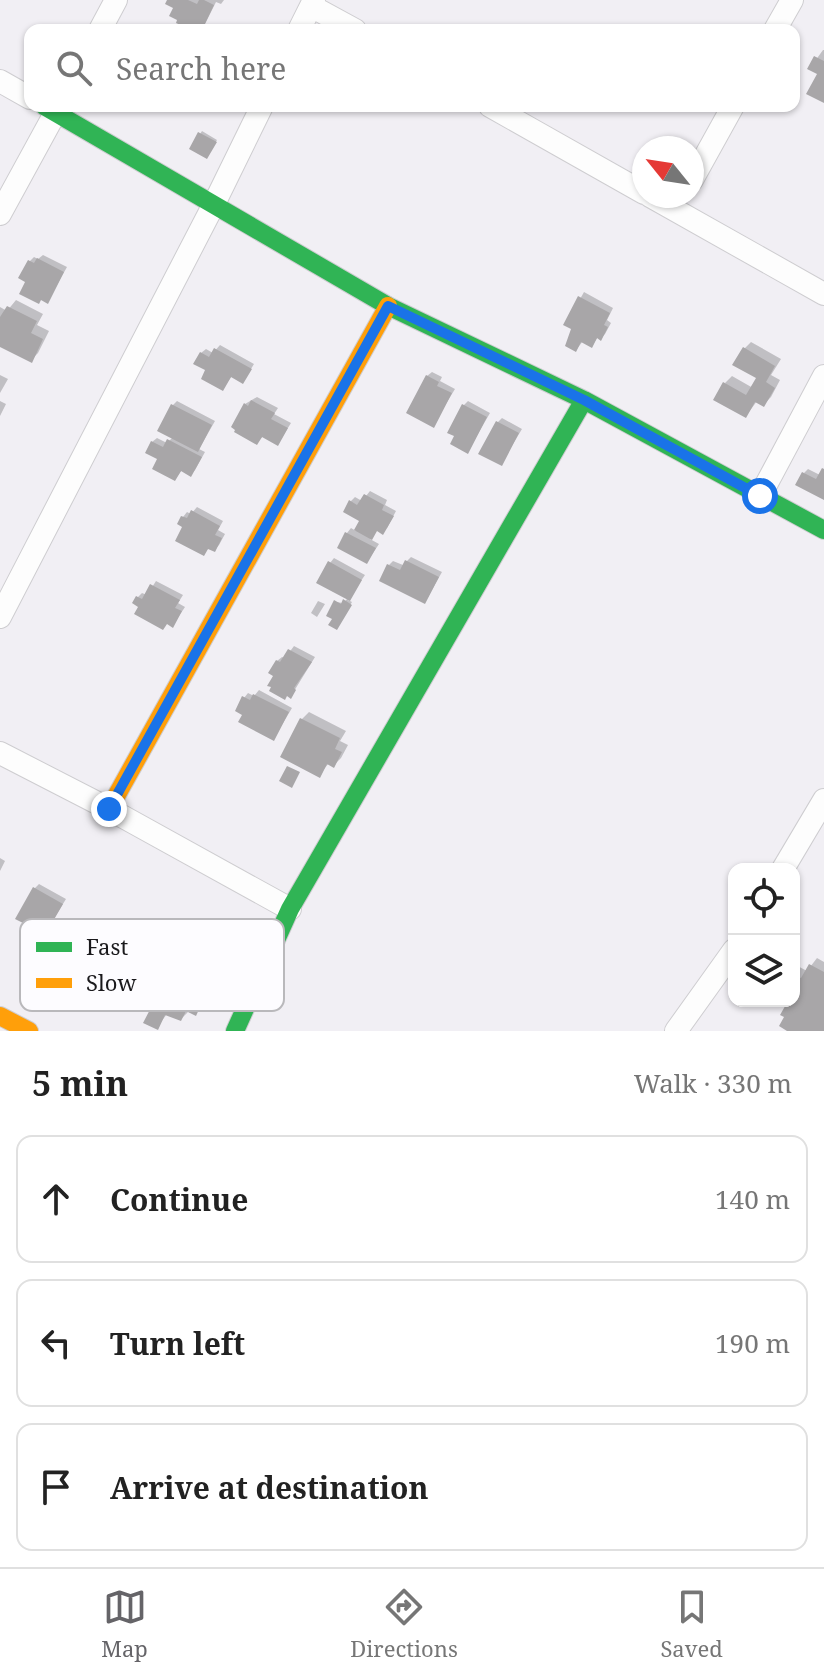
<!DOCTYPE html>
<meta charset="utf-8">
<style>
:root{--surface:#fff;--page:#f2f2f2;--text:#222;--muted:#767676;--line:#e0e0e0;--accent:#656468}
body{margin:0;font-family:"Noto Serif",serif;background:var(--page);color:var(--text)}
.controls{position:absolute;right:24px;bottom:24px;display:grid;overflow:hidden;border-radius:16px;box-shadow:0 2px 6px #0004}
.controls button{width:72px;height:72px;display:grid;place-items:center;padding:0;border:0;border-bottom:2px solid var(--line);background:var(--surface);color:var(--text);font:40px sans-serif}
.compass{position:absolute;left:632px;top:136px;width:72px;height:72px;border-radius:50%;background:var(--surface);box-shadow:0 2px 6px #0004;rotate:300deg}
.stop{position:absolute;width:24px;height:24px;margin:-18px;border:6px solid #1a73e8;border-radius:50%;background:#fff}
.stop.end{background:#1a73e8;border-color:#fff;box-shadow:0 2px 8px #0008}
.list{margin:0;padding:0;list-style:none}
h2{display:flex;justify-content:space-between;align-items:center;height:104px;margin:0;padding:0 32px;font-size:34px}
h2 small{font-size:26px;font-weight:400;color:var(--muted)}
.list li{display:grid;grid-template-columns:52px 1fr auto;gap:24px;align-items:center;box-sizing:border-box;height:128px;margin:0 16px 16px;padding:0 16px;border:2px solid var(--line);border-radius:16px}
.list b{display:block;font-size:30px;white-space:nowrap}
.list em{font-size:26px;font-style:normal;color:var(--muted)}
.icon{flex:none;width:44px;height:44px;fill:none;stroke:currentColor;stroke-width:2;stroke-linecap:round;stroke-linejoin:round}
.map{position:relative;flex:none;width:824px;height:1031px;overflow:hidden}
.search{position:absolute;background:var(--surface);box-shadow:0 2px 6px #0004;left:24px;right:24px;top:24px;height:88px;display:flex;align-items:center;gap:20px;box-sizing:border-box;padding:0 28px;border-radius:16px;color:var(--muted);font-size:30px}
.sheet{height:536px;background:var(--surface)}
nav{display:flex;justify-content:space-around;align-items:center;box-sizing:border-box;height:112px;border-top:2px solid var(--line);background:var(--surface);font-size:22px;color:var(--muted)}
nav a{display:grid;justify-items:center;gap:4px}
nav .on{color:var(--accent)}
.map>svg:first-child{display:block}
</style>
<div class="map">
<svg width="824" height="1031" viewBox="0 0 824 1031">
<rect width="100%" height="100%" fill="#f1eff4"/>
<path fill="#0003" d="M169,0H224L221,4L216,2L202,30H197Z
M823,50H824V101L819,73L810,68Z
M202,131L217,140L208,155L191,148Z
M43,255L67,267L48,301L42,298L28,281L30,261L34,257L38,259Z
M584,292L613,308L607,320L611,323L605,334L601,338L598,337L592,345L583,341L576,350L574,328L566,324Z
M16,300L43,314L37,325L49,331L38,353L31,360L0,344V307L7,311Z
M751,342L781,359L771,375L780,380L771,397L764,404L757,401L746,416L725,383L732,376L753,388L759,377L744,349Z
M220,345L254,364L243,382L232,376L223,388L208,370L201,353L206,349L213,353Z
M432,372L442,377L440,381L455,389L433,425L427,376Z
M0,375L8,379L0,393Z
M257,397L278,408L274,414L291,423L278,444L263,436L257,443L245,404Z
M0,401L6,404L0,416Z
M177,401L215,421L199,449L205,452L195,470L191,474L182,470L175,479L160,458L152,442L157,438L167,443L173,437V405Z
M468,401L490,413L468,451L457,435L464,405Z
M502,418L522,429L501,464L498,422Z
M808,469L820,475L824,471V498L804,473Z
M370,491L387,500L385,505L396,511L387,528L378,529L370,539L379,544L367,562L339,547L347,533L351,528L356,531L362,520L350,502L355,497L362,501Z
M197,507L223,521L218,530L225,534L219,545L214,550L209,547L204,554L185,526L183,517L187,512L191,514Z
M411,557L442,572L428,597L389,565L393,561L403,565Z
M334,558L365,575L348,600L352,602L338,626L336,602L343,603L348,598L330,563Z
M156,581L183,595L178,603L185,607L173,625L141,606L138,597L142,593L147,595Z
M318,601L325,604L317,617L311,613Z
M294,646L315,657L291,696L275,675L277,661L282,657L285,658Z
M259,690L292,708L274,738L245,714L244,698L248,693L254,696Z
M309,712L346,731L340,741L348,745L341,758L334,765L329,763L319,775L283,757L302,719Z
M0,858L5,861L0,871Z
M39,884L66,899L45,933L36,928L31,932L34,889Z
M174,957L191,965L186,976L197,982L193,990L207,997L195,1013L188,1012L181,1019L167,1014L157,1027L158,997L167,964Z
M817,958L824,962V1031H791L794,964L807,971Z"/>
<path fill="#a8a6a8" d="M167,0H188L197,4L199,0H204L214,5L202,30H192L176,23L177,20L169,16L173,8L165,4Z
M814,56L824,61V103L806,94L817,74L807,69Z
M198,132L217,142L207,159L189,149Z
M37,258L64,272L48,304L41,300L39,304L19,294L25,282L18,278L28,260L34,263Z
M578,296L610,313L604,325L608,327L601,341L597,338L592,348L581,342L576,352L565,346L571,329L563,325Z
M7,306L37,321L31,333L43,339L32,363L0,347V317Z
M743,347L775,366L766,382L775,388L764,407L755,402L746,418L713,400L723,382L746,395L756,378L732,365Z
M214,348L252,369L243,384L231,377L223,391L201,379L205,370L193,364L200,352L209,357Z
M426,375L439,382L437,386L452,393L434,428L406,413Z
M251,400L275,413L271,419L288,428L278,446L262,437L257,445L234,432L235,430L231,427L244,403L248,406Z
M171,404L212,425L198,452L157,431Z
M462,404L487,417L468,454L450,444L454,436L447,433Z
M496,421L519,433L502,466L478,454Z
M167,439L202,457L191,477L181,471L175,481L152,469L157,459L145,453L151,441L163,447Z
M822,468L824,469V500L795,485L802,472L816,479Z
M364,494L384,505L382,510L394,516L383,535L377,531L372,540L354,530L359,521L343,512L349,500L357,505Z
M191,510L220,526L215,535L222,538L215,552L208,549L204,556L175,541L182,527L177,524L181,516L187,518Z
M345,532L376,548L367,564L337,548Z
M405,560L439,577L425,604L379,581L387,564L400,570Z
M328,561L362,580L350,601L316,583Z
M150,584L180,600L175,608L182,611L173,628L167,624L163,630L134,614L138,607L132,603L136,596L142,599Z
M343,599L352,605L337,630L328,625L332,619L326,616L334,600L341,604Z
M288,649L312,662L294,688L296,690L291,699L287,696L285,700L269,691L271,687L267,686L273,676L268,673L276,660L280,662Z
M253,694L289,712L274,741L238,722L242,715L235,711L242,696L250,700Z
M300,718L340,738L335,749L342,752L334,768L327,764L320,778L280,757Z
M287,766L300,772L292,788L279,781Z
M33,887L63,904L45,935L34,929L32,934L21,928L23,923L15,919Z
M165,962L186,973L180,984L192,989L187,998L201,1005L196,1016L186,1011L181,1021L165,1015L158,1030L143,1023L156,998L153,996L162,978L158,976Z
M809,964L824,972V1031H787L779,1026L784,1017L780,1015L788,1001H794V975L801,978Z"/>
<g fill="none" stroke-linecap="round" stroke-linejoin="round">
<g stroke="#cecdd0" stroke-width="24">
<path id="street" d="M311,6L355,30
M100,30L116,0
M299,30L314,0
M775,30L792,0
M0,81L30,98
M490,106L644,193
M692,180L733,106
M650,196L824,294
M0,214L59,106
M760,496L824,376
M0,617L213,206L262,106
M0,753L109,809L290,909
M783,869L824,800
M676,1031L734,950"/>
</g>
<g stroke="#cecdd0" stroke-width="20">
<path id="fast" d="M44,106L388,306L584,400L824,530
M235,1031L290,909L584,400"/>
</g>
<g stroke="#cecdd0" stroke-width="20">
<path id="slow" d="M109,809L388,306
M0,1016L29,1031"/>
</g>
<use href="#street" stroke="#fdfdfd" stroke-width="22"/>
<use href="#fast" stroke="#30b455" stroke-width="18"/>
<use href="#slow" stroke="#ff9f0a" stroke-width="18"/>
</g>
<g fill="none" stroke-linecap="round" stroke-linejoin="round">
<path stroke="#1a73e8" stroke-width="10" d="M109,809L388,306L584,400L760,496"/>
</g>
<rect x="20" y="919" width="264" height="92" rx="12" fill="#fdfcff" stroke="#b9b8bb" stroke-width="2"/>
<rect x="36" y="942" width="36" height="10" fill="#30b455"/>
<rect x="36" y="978" width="36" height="10" fill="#ff9f0a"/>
<g font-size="22" fill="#1a191c">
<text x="86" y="955">Fast</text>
<text x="86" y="991">Slow</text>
</g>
</svg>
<div class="controls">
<button><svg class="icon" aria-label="locate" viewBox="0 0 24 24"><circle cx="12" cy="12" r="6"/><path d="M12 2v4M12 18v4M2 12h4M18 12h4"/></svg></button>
<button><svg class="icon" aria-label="layers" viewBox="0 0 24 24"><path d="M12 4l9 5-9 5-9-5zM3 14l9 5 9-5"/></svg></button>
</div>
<svg class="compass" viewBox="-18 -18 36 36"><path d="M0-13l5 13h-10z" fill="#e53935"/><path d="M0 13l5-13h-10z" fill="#767676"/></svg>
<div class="stop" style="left:760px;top:496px"></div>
<div class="stop end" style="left:109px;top:809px"></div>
<div class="search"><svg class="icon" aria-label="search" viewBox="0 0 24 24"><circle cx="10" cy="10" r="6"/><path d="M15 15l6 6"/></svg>Search here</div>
</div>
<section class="sheet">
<h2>5 min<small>Walk · 330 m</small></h2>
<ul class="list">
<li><svg class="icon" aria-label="ahead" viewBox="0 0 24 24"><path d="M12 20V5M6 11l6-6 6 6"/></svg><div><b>Continue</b></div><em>140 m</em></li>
<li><svg class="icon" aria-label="left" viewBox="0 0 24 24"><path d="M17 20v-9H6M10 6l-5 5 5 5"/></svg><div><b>Turn left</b></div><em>190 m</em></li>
<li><svg class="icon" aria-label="arrive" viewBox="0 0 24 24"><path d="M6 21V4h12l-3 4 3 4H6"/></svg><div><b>Arrive at destination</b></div></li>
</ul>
</section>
<nav>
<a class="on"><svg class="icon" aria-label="map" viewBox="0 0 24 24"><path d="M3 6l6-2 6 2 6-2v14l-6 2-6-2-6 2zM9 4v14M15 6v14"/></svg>Map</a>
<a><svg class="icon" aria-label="directions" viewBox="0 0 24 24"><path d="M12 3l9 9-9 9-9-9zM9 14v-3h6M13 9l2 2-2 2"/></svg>Directions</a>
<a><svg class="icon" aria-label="saved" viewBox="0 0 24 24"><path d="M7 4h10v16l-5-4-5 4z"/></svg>Saved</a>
</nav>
